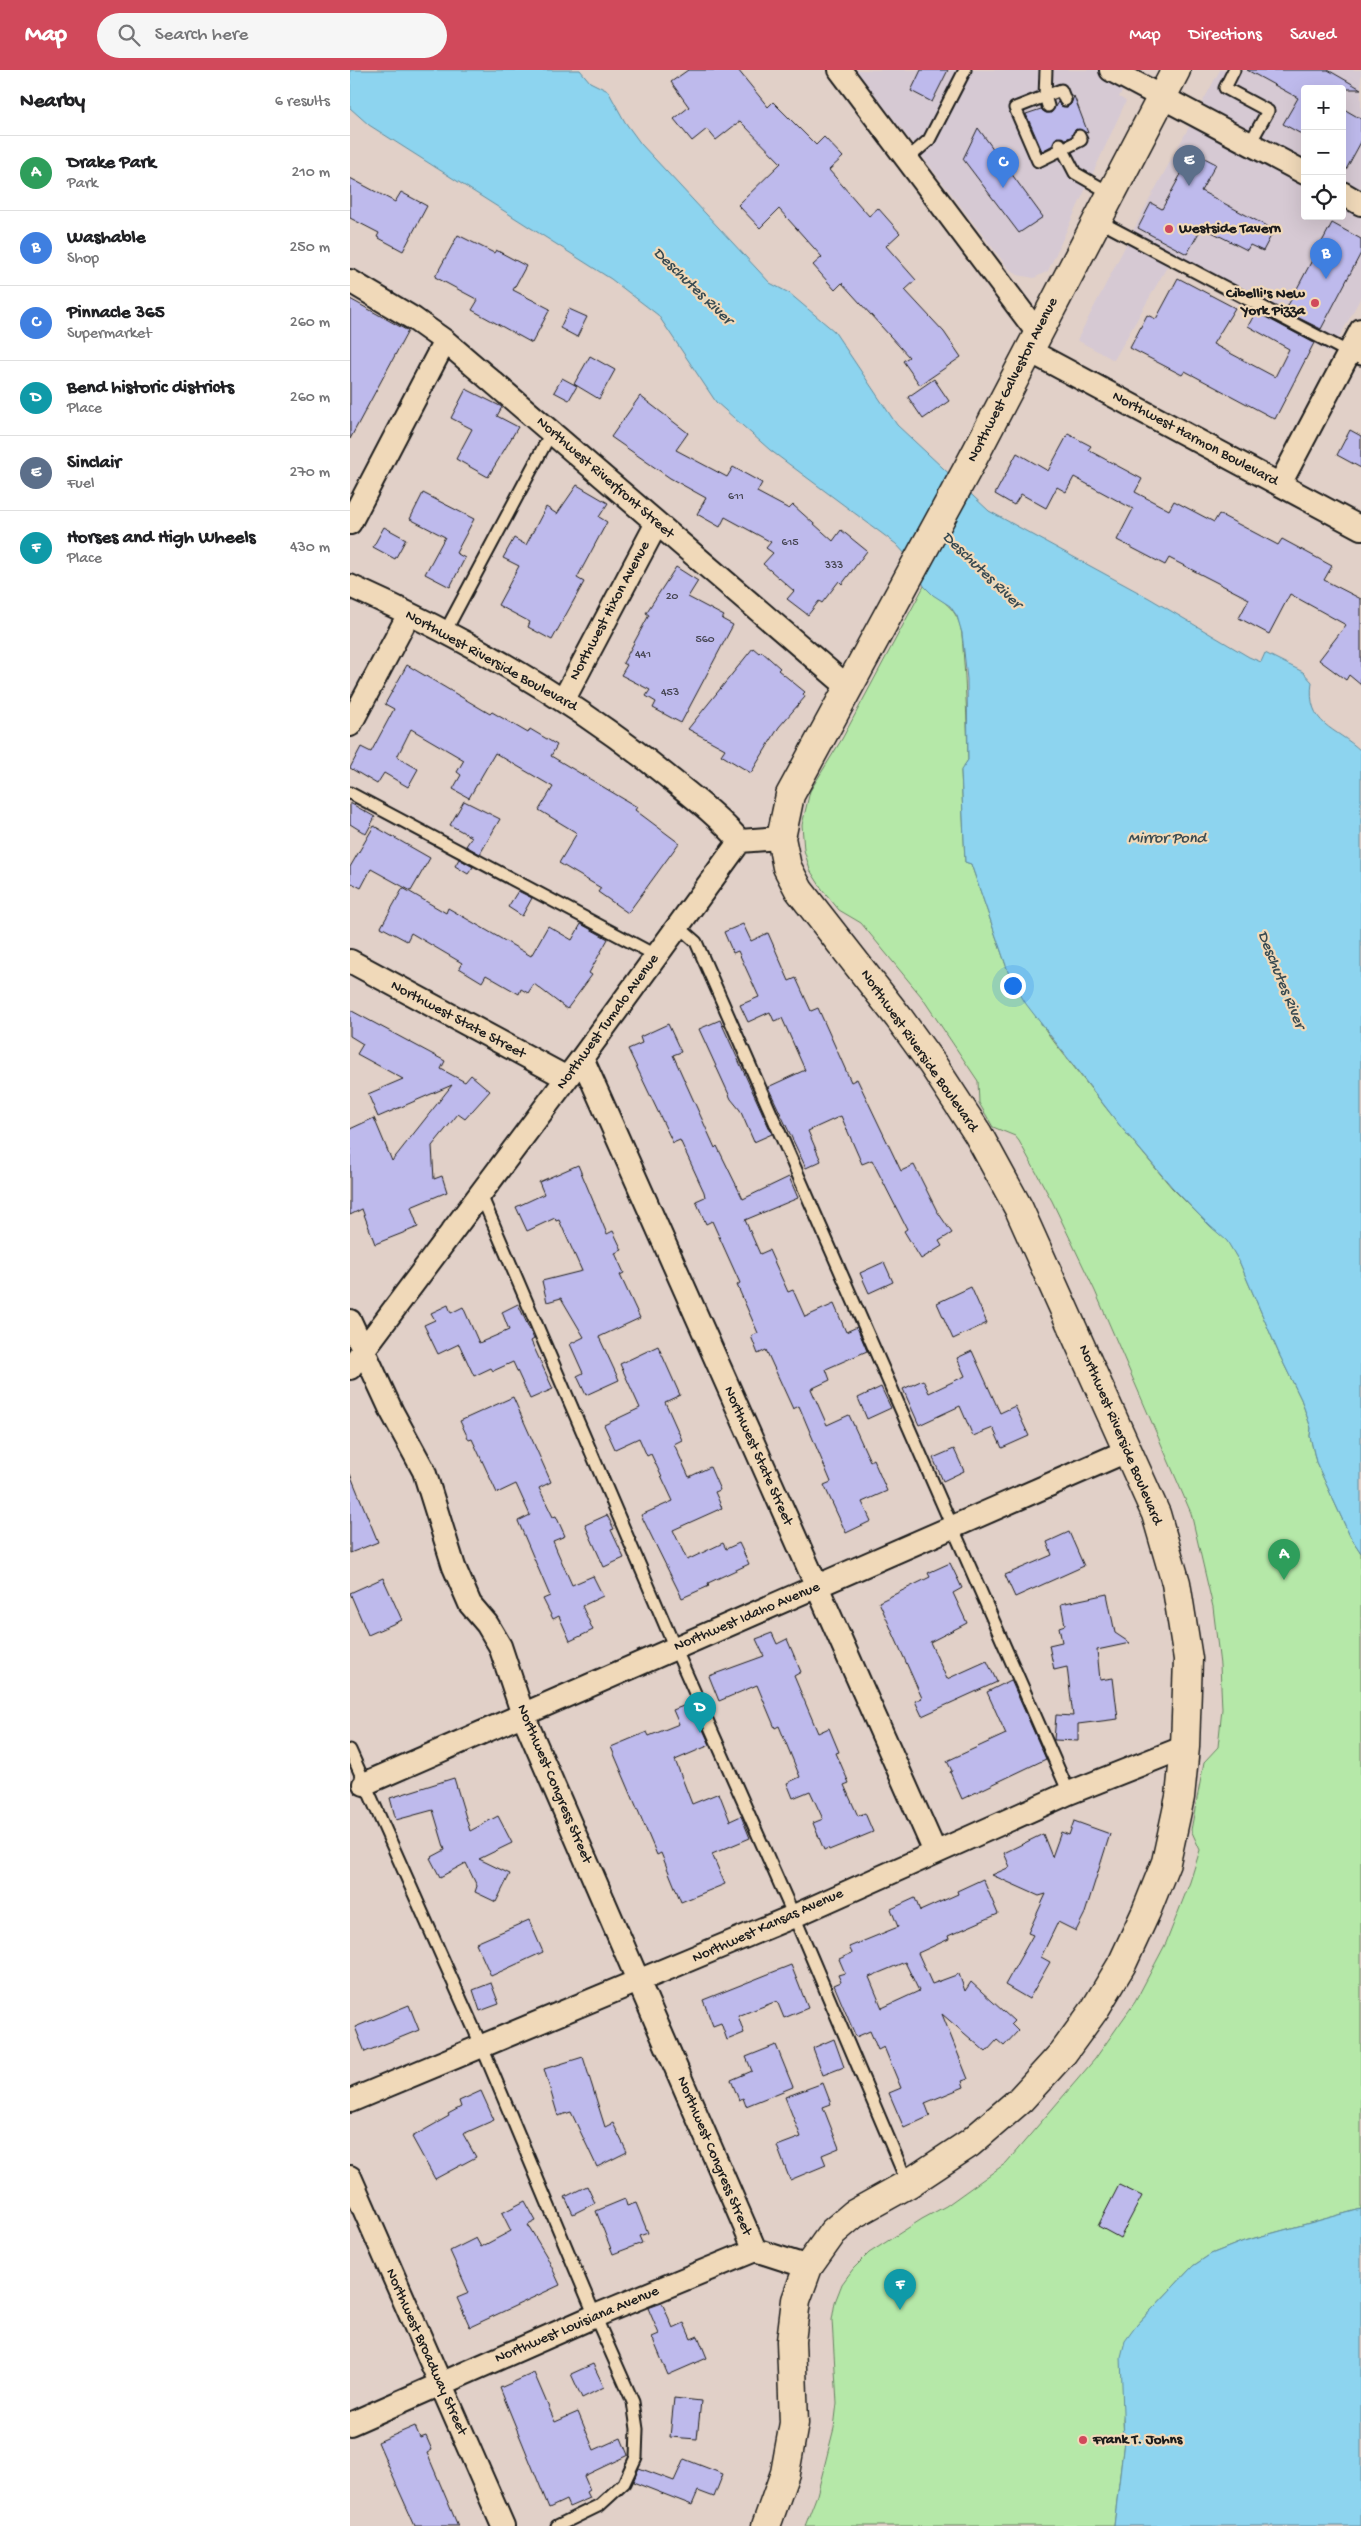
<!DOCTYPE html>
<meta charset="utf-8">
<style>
:root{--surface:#fff;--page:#f6f6f6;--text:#202124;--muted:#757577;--line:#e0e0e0;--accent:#d1495b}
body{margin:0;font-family:"Gochi Hand",sans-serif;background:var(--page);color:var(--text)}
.controls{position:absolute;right:15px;top:15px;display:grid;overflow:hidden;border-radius:5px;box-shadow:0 5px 20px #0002}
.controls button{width:45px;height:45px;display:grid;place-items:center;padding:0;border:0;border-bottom:1px solid var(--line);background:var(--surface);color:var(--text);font:25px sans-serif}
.you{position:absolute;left:662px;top:915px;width:18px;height:18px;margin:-12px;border:4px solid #fff;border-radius:50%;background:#1a73e8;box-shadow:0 0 0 8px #1a73e833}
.badge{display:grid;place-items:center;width:32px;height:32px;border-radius:50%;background:var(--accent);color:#fff;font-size:16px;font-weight:700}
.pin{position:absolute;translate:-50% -41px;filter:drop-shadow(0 1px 2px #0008)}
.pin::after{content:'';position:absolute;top:26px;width:18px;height:15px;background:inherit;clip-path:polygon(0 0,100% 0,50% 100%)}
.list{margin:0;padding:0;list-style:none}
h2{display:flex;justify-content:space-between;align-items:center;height:65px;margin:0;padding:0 20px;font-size:21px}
h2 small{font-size:16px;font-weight:400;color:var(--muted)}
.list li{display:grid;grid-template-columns:32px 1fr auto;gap:15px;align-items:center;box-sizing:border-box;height:75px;padding:0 20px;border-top:1px solid var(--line)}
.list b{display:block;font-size:19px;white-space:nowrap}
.list p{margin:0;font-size:16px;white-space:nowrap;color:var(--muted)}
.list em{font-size:16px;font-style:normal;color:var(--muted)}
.icon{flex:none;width:28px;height:28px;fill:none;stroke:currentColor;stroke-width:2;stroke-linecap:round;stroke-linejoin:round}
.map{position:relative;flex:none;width:1011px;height:2456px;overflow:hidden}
header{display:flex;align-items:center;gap:30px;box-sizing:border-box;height:70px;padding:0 25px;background:var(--accent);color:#fff}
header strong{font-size:24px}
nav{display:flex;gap:28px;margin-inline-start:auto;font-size:18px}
.search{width:350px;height:45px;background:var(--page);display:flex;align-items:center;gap:12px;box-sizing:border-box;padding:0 18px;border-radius:28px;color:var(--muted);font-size:19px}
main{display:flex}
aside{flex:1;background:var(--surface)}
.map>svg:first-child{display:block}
</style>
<header>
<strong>Map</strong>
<div class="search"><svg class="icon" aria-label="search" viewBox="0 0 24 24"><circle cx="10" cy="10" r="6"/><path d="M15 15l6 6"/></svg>Search here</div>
<nav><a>Map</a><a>Directions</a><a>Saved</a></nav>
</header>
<main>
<aside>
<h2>Nearby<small>6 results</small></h2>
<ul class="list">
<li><span class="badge" style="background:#2e9e5b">A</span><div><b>Drake Park</b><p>Park</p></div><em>210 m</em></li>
<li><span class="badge" style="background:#3f7fe0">B</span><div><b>Washable</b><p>Shop</p></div><em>250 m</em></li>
<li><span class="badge" style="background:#3f7fe0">C</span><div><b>Pinnacle 365</b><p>Supermarket</p></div><em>260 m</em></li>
<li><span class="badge" style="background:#0f9aa8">D</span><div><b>Bend historic districts</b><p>Place</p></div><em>260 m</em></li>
<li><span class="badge" style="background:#5c6f8a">E</span><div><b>Sinclair</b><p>Fuel</p></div><em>270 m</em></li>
<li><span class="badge" style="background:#0f9aa8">F</span><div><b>Horses and High Wheels</b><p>Place</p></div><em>430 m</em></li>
</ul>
</aside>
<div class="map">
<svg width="1011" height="2456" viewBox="0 0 1011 2456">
<rect width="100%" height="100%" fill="#e1d0c8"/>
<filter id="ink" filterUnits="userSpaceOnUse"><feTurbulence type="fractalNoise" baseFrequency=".02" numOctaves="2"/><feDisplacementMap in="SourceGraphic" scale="10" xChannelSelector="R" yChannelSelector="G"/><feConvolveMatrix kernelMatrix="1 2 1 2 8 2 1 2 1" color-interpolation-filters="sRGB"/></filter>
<g filter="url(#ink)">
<path fill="#d6c9d3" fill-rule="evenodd" d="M506,0H784L769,27L776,31L698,201L684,208L668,205L658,198Z
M870,0H1011V227L981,283L818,195L764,290L727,270L797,134ZM955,19H992V146H955Z"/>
<path fill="#b5e8a8" stroke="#688262" d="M574,516C584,526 598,532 605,544C612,555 612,566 613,578C616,616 617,652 618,690L611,701L615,792L621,794L660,907L701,968L771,1057L822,1118L860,1156L877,1170L889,1191L930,1286L951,1329L961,1358L960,1366L966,1392L1000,1466L1011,1483V2139L894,2171L861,2184L843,2196L786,2256L773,2349L774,2371L764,2456H455L467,2425L484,2358L487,2333L482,2250L485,2232L492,2214L503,2199L519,2183L572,2149L596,2136L656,2093L745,1989L785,1932L816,1873L840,1812L850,1780L841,1760L854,1692L868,1677L872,1639L870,1595L863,1537L841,1443L745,1221L702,1131L669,1071L665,1066L643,1057L629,1033L628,1011L571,926L511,853L489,840L472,819L460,800L454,780L452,755L460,721L492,669Z"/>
<path fill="#8dd4ef" stroke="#608a9b" d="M0,0H230L240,12L258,21L275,52L291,74L420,213L439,223L484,261L547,355L639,441L799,528L899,587L911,592L915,583L953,602L962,612C956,656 986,657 1011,681V1483L1000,1466L966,1392L960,1366L961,1358L951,1329L930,1286L889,1191L877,1171L860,1156L822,1117L771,1057L676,934L660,907L621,794L615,792L611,700L618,690L617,609L612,563L607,546L600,536L583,525L574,516L570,508L569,499L546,474L420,380L366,332L308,245L261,209L19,55L0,38Z
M1011,2139V2456H764L774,2371L771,2287L775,2271L786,2256L843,2196L861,2184L894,2171Z"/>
<path fill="#bebaec" stroke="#1c1c1c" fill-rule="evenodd" d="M338,0H388L418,37L423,32L466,75L474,67L493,87L479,100L519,146L528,138L550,163L536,176L566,210L555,220L594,262L611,287L570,315L553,291L559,287L492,213L485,220L463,195L472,187L429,139L410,158L388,135L431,93L390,51L366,70L357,59L342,71L324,49L339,37L321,12Z
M571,0H598L582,32L561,21Z
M897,0H978L1011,19H955V66L933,54L948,28Z
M724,26L738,63L726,59L722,66L716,69L707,67L703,75L692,81L676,44L691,39L696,43H701L708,32L711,36L717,37L721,34Z
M992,38L1011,49V72L992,107Z
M628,58L693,147L669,163L613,89Z
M843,82L866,94L851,121L924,160L913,181L900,175L897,180L852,157L837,184L788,158L801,133L812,139Z
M0,108L45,132L51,122L77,136L53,181L27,167L29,163L0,148Z
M982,153L1011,169V183L971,259L935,241Z
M108,165L144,183L146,180L176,196L163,220L200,239L182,273L122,240L128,230L85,207Z
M828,208L885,238L863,274L925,307L939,279L898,256L906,242L964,273L925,349L835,301L832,305L780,278L797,245L806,249Z
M0,229L58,261L0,369Z
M219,239L237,247L227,267L210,258Z
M240,286L265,300L249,329L224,314Z
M212,308L227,316L219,330L204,322Z
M584,309L599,331L573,349L558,327Z
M116,319L152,337L147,346L168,357L138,407L106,389L122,359L101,348Z
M290,326L338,363L326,380L377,407L383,397L412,413L407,422L439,439L443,435L483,471L491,460L517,481L492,514L489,511L472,533L469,531L458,545L437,529L444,521L413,494L423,483L416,478L421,472L375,447L370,457L347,444L356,428L320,408L261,367Z
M1000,360L1011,366V398L987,385Z
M718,364L741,376L738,380L792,409L785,422L819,440L824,431L864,452L869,444L928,475L932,469L982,496L974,510L1011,529V615L999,605L996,610L969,590L996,555L940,524L919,564L889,548L899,529L819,488L815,495L767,470L783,439L724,407L716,422L707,417L696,438L671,424L664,435L645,424L667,383L698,401Z
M227,415L258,433L249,447L257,452L227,508L234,512L202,570L178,557L180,552L148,535L169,496L153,488L164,468L176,475L196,437L207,444Z
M73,423L124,449L106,483L115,488L100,517L75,504L95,467L60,449Z
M34,457L56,469L45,489L23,477Z
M326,497L348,511L338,527L374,546L372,549L383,555L331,653L303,638L306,632L296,626L300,620L271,605L277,595L273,593L299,545L296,543Z
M403,578L409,583L411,581L430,598L428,600L455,622L453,624L455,627L429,657L401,703L371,685L375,679L338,659Z
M57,595L140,644L142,642L178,663L180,659L207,675L201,686L287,737L285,740L329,773L278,843L248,822L251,818L209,793L227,763L189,740L203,717L145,683L119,728L103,719L111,705L107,702L114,690L61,659L47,687L68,699L58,717L34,703L27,714L0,698L11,677L21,682L44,639L35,634Z
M114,731L150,749L130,784L116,776L122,767L100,755Z
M0,733L25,747L16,764L0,754Z
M24,756L80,788L61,821L21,799L11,818L0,812V797Z
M109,789L123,797L118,804L105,796Z
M53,818L96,843L98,838L181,886L198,856L222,870L231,854L258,869L239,903L242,905L217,939L184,914L178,923L171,919L169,924L136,905L132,912L109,898L112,893L61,863L57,871L31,857Z
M168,821L182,828L172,846L158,837Z
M393,854L401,871L418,863L439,911L446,908L461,941L468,938L501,1012L507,1009L551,1101L564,1095L587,1141L602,1163L589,1171L592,1176L571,1189L554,1161L557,1159L522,1090L512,1094L491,1046L458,1061L471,1091L456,1098L418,1017L455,1000L432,948L424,951L420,942L398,952L390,935L409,927L388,881L383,883L374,862Z
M0,940L95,991L91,999L115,1012L121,1005L140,1021L115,1049L108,1044L82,1076L84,1109L92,1106L97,1122L61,1137L68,1157L25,1174L12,1139L0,1145V1059L24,1048L42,1091L102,1015L28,1047L18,1024L53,1009L7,984L13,974L0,966Z
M370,950L422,1064L404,1072L390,1040L381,1029L349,959Z
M318,954L331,982L323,985L365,1078L367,1076L393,1129L439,1107L448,1128L395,1150L410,1184L419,1180L438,1222L443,1220L455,1247L484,1234L496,1262L507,1257L517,1281L476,1299L480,1310L461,1319L477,1355L499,1345L520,1391L523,1389L537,1421L512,1432L521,1451L496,1463L474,1415L481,1412L449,1336L443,1339L416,1280L408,1284L401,1266L408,1263L387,1215L390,1213L362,1151L356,1154L346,1131L355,1127L354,1122L330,1070L323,1073L278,979L292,973L290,967Z
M228,1095L257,1164L263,1161L272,1180L265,1183L274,1203L270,1205L290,1248L249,1267L269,1310L236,1325L227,1306L233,1303L220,1274L234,1267L211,1228L197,1232L192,1211L232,1201L209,1150L206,1151L205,1148L177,1161L166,1137L194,1124L189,1112Z
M534,1192L543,1212L519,1223L510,1203Z
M621,1217L637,1253L603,1269L587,1233Z
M168,1234L184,1269L181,1271L203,1319L180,1329L163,1292L143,1301L141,1298L124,1306L109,1274L88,1284L74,1255L85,1250L81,1243L98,1235L101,1243L113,1237L129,1273L159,1260L152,1242Z
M308,1276L330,1325L315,1332L332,1370L324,1374L339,1407L360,1397L370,1420L365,1422L372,1438L323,1460L337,1490L373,1473L376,1479L389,1473L399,1494L358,1513L359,1516L332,1528L291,1445L323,1431L301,1384L297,1386L289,1368L265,1379L254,1355L290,1338L270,1294Z
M622,1281L650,1343L665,1336L679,1366L652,1378L643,1358L623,1366L610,1336L569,1355L553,1319L573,1310L579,1323L615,1306L607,1288Z
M531,1317L541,1338L517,1349L508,1328Z
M163,1327L201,1412L189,1418L203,1447L206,1446L215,1466L203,1471L207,1481L222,1515L243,1506L253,1526L232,1536L243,1560L220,1571L209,1546L203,1549L193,1529L200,1526L168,1451L180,1445L166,1414L147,1423L122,1369L119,1370L110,1351Z
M604,1379L614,1401L593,1411L583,1388Z
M0,1404L28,1472L0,1483Z
M257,1445L264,1459L261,1460L274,1488L254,1497L235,1455Z
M719,1462L734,1496L665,1527L655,1505L702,1485L697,1472Z
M600,1493L612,1518L603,1523L617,1553L580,1572L597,1609L637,1591L647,1612L572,1646L565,1631L572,1628L529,1532L580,1507L578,1503Z
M33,1508L52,1550L18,1565L0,1523Z
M757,1524L765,1563L780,1573L747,1580L750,1610L763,1608L768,1649L728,1654V1671L704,1670L706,1645L723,1646L717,1597L704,1600L699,1575L712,1572L709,1557L715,1555L711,1534Z
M422,1563L427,1574L437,1569L451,1602L444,1606L468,1663L479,1658L489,1682L486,1683L499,1713L494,1715L508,1746L515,1743L523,1762L479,1780L478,1778L474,1780L463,1753L473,1749L460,1721L443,1728L437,1713L450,1707L429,1656L425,1658L407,1615L369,1631L359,1606L414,1586L406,1569Z
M661,1610L696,1689L612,1729L600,1702L602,1701L597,1691L656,1664L637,1622Z
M341,1633L360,1675L325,1690L342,1734L369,1723L380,1751L391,1746L400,1768L362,1784L375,1814L331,1832L311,1783L307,1785L261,1677L297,1662L299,1666L329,1654L323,1640Z
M104,1708L120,1761L148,1746L162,1773L129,1789L160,1804L146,1832L125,1822L127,1816L116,1793L90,1807L80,1788L95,1780L83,1740L46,1750L40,1728Z
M724,1751L760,1764L735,1843L726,1861L708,1852L691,1887L700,1892L679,1929L655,1915L683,1865L678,1863L696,1824L689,1826L642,1805L660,1797L654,1783L693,1764L702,1787L711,1762L719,1765Z
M633,1809L648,1844L598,1866L599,1869L568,1883L582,1914L609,1904L615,1921L621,1912L664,1951L661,1954L668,1961L654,1976L647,1970L636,1982L592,1944L618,2009L612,2011L614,2017L575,2033L580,2046L554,2058L539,2023L551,2018L534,1977L528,1980L520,1961L506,1967L484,1915L491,1912L488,1905L495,1903L489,1889L502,1883L499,1877L548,1857L541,1839L565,1828L570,1841L608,1824L607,1821ZM555,1892L569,1921L532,1938L519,1907Z
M179,1850L193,1882L141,1906L126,1873Z
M441,1895L458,1938L434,1948L427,1931L388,1946L394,1963L377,1970L371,1953L363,1956L353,1930Z
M141,1913L149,1934L130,1941L123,1920Z
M59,1935L69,1960L15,1982L5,1957Z
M484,1969L494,1997L473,2005L463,1978Z
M426,1975L443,2017L396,2036L393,2028L389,2030L381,2010L402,2001L396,1987Z
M233,1987L255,2057L263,2053L277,2082L247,2097L221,2042L208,2046L194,1999Z
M473,2013L481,2034L473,2037L489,2078L472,2085L476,2095L440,2110L427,2076L451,2067L435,2027Z
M131,2021L144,2050L113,2064L126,2087L85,2109L62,2067L99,2046L98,2044L111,2037L109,2031Z
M769,2115L792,2126L770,2168L748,2156Z
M237,2116L245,2133L223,2144L215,2127Z
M275,2129L277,2136L286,2133L298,2163L289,2166L292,2173L263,2184L246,2141Z
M175,2131L186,2151L178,2155L197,2187L210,2215L120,2257L107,2228L119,2223L100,2181L126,2168L131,2177L161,2161L152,2143Z
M312,2233L323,2258L334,2253L341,2269L348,2266L357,2288L318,2305L302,2267L309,2264L298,2238Z
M243,2294L254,2317L232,2328L221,2304Z
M184,2303L205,2352L228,2342L244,2380L271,2368L278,2385L234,2406L240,2420L237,2422L240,2428L219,2437L216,2430L199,2438L150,2318Z
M324,2328L351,2331L347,2369L320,2367Z
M65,2356L70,2368L76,2366L82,2380L77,2383L108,2456H65L47,2416L28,2372Z
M334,2389L373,2404L364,2427L348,2421L342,2435L283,2412L289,2398L324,2411Z"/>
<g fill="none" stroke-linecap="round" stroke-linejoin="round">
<g stroke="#1c1c1c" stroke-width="15">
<path id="service" d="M696,0L695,26L698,36
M884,0L875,18L918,41L900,73
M715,30L711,20L665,38L688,91L731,70L729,66
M710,74L725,103L760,123
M556,90L579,70L615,0
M747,150L1011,289
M95,562L202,361
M0,723L307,886
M329,857L346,872L719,1723
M131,1125L325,1578L444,1846L558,2114
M0,1680L132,1977L245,2246L283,2332L287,2359L286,2387L274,2413L250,2435L207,2456"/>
</g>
<g stroke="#1c1c1c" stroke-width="26">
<path id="minor" d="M490,0L687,262
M761,0L955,103
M992,123L1011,134
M0,211L64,249L95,271L499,618
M678,280L1011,458
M930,414L1011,260
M0,453L95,271
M0,516C112,566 221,628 317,706C343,727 368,746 390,771
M214,629L307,453
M0,655L59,544
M0,891L217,1008
M232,988L585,1782
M0,1251L42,1342L74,1401L104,1497L120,1534L137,1554L150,1576L173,1645L405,2180
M0,1298L232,988L390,771L431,768
M14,1714L779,1380
M0,2031L444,1846L719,1723L835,1677
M0,2107L153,2456
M0,2354L245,2246L405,2180L458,2197"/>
</g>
<g stroke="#1c1c1c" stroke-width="31">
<path id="tertiary" d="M416,2456L435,2403L444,2353L441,2271L446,2230L458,2197L483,2162L504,2144L558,2114L620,2073L670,2030L713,1983L745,1939L772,1894L796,1842L816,1792L830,1727L835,1677L838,1589L826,1513L806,1444L669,1139L628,1064L583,995L549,948L449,820L437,797L431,768L440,725L619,396L826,0"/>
</g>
<use href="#service" stroke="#f0d9b9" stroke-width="11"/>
<use href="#minor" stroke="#f0d9b9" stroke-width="22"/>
<use href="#tertiary" stroke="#f0d9b9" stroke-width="28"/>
</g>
</g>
<g fill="#d1495b" stroke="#f0d9b9" stroke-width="2">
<circle cx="819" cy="159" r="5"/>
<circle cx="965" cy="233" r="5"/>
<circle cx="733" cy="2370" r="5"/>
</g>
<g text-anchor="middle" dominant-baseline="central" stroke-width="4.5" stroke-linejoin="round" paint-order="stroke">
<g font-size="12" fill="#444450">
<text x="386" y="427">611</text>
<text x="440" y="473">615</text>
<text x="484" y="496">333</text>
<text x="322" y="527">20</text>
<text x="355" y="570">560</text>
<text x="293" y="585">441</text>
<text x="320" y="623">453</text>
</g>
<g font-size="15" font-weight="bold" fill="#1c1c1c" stroke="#f0d9b9" text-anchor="start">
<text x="829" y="159">Westside Tavern</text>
<text x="955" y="224" text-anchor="end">Cibelli's New<tspan x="955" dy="17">York Pizza</tspan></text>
<text x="743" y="2370">Frank T. Johns</text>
</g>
<g font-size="15" fill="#1c1c1c" stroke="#f0d9b9">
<text transform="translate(663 310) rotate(-63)">Northwest Galveston Avenue</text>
<text transform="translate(845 369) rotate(28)">Northwest Harmon Boulevard</text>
<text transform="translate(255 408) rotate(41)">Northwest Riverfront Street</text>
<text transform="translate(260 541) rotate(-62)">Northwest Hixon Avenue</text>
<text transform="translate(141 591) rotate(29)">Northwest Riverside Boulevard</text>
<text transform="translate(108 950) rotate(28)">Northwest State Street</text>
<text transform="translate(258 952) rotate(-54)">Northwest Tumalo Avenue</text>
<text transform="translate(569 981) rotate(55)">Northwest Riverside Boulevard</text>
<text transform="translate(770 1365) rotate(67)">Northwest Riverside Boulevard</text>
<text transform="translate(408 1386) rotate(66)">Northwest State Street</text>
<text transform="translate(397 1547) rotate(-23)">Northwest Idaho Avenue</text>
<text transform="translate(204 1714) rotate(67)">Northwest Congress Street</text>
<text transform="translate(418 1856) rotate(-24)">Northwest Kansas Avenue</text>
<text transform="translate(364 2086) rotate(67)">Northwest Congress Street</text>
<text transform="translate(227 2255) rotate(-23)">Northwest Louisiana Avenue</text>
<text transform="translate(76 2282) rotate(66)">Northwest Broadway Street</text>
</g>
<g font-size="16" font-style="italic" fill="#384a51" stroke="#f0d9b9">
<text transform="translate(342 217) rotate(44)">Deschutes River</text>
<text transform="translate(631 501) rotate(44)">Deschutes River</text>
<text x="817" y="769">Mirror Pond</text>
<text transform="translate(930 910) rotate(68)">Deschutes River</text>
</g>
</g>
</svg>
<div class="controls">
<button>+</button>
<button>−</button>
<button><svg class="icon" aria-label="locate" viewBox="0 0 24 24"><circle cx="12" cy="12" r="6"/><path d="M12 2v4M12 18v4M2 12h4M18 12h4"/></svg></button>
</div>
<div class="you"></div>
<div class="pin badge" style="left:934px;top:1510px;background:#2e9e5b">A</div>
<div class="pin badge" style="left:976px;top:209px;background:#3f7fe0">B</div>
<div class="pin badge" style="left:653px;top:118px;background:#3f7fe0">C</div>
<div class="pin badge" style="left:350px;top:1663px;background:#0f9aa8">D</div>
<div class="pin badge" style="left:839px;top:116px;background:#5c6f8a">E</div>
<div class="pin badge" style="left:550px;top:2240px;background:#0f9aa8">F</div>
</div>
</main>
